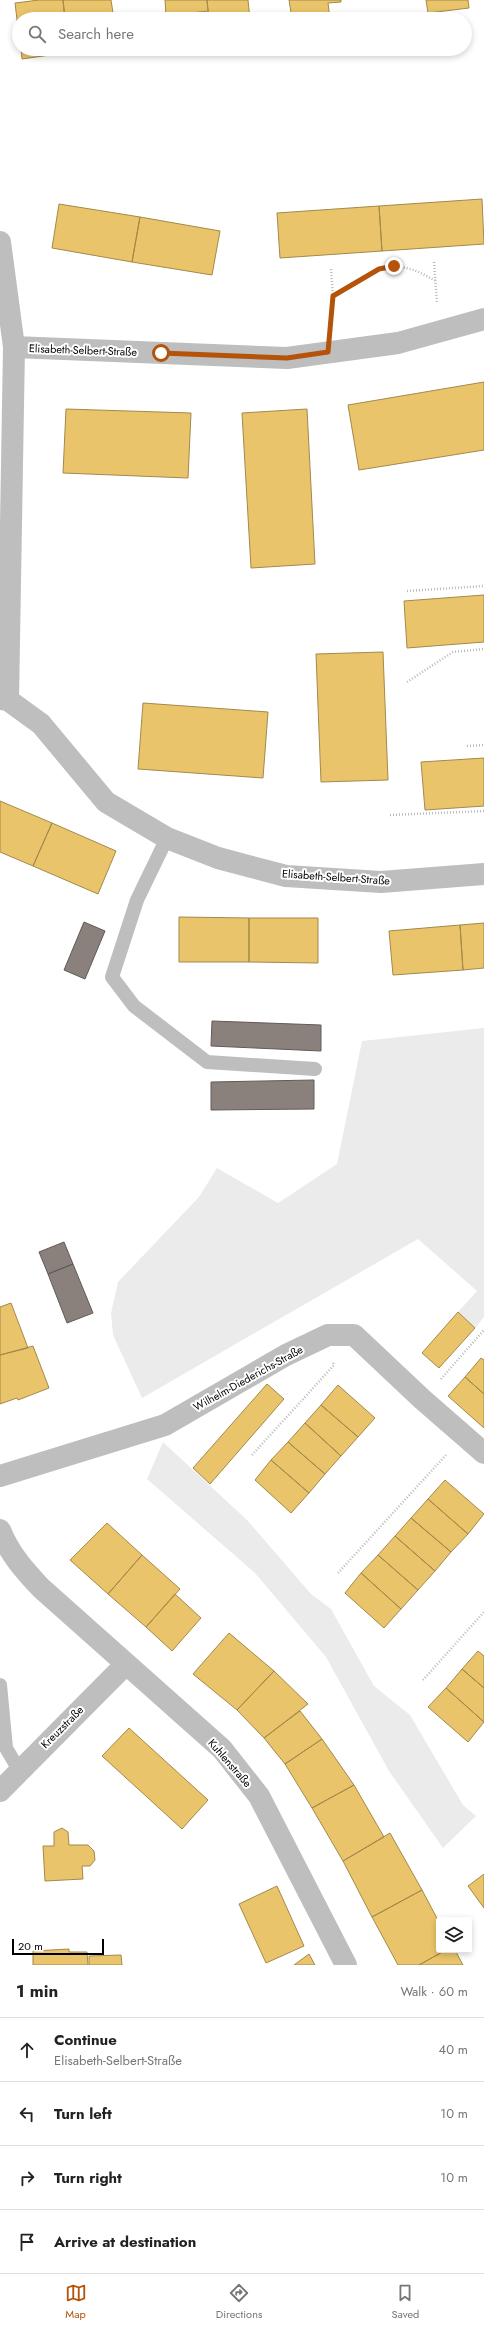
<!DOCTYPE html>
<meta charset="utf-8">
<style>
:root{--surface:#fff;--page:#f2f2f2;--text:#222;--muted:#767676;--line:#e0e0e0;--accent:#b45309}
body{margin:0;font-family:Jost,sans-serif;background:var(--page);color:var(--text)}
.controls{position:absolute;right:12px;bottom:12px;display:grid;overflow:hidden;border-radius:4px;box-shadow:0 2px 6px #0003}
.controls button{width:36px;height:36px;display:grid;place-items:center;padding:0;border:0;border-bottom:1px solid var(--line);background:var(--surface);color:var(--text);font:20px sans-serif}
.scale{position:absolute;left:12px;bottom:10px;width:92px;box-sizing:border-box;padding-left:4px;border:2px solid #000;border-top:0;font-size:11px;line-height:14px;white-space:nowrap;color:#000;-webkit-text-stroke:3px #fff;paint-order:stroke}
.stop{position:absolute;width:12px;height:12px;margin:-9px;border:3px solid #b45309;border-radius:50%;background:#fff}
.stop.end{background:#b45309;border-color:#fff;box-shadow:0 1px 4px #0008}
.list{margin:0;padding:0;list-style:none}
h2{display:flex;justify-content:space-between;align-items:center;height:52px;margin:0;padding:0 16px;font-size:17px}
h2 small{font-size:13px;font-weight:400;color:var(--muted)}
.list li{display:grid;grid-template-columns:26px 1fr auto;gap:12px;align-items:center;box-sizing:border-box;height:64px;padding:0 16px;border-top:1px solid var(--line)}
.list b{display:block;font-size:15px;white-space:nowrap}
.list p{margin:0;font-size:13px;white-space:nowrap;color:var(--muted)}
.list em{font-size:13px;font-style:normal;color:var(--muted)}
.icon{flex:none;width:22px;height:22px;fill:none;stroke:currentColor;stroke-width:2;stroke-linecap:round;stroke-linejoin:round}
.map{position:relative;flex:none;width:484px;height:1965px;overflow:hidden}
.search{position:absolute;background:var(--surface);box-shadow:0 2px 6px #0003;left:12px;right:12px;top:12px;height:44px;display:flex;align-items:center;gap:10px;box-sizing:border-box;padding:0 14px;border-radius:22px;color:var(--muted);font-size:15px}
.sheet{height:308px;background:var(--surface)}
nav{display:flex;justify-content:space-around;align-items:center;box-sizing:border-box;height:56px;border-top:1px solid var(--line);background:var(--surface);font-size:11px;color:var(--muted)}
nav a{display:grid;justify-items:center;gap:2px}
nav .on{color:var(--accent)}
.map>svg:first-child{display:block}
</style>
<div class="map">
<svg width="484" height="1965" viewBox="0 0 484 1965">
<rect width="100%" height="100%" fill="#fff"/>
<path fill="#ebebeb" d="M484,1028V1317L475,1328L458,1312L477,1291L418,1239L142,1398L113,1335L111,1313L118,1282L199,1197L217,1168L278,1203L337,1164L362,1041Z
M163,1442L247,1520L311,1594L331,1609L374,1686L410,1715L463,1805L476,1816L443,1848L389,1771L326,1657L255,1573L147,1479Z"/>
<path fill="#e9c46a" stroke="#a3894a" d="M39,0H63L65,19H19V36L15,3Z
M63,0H111L114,19H65Z
M165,0H207L208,11L166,16Z
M207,0H248L250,19H209Z
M289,0H341V2L328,3L330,19H292Z
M426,0H468L469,8L428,13Z
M21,49H57V54L22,59Z
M482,199L484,244L382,251L379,206Z
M59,204L140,217L132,262L52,248Z
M379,206L382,251L280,258L277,213Z
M140,217L220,231L212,275L132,262Z
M484,382V450L359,470L348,405Z
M66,409L191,413L188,478L63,473Z
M307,409L315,564L251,568L242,413Z
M484,595V642L407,648L404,601Z
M383,652L388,780L321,782L316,654Z
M143,703L268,712L263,778L138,769Z
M484,758V806L425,810L421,762Z
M0,801L52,823L33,866L0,852Z
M52,823L116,851L98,894L33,866Z
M179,917L249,918V962H179Z
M249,918H318V963L249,962Z
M484,923V968L463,970L460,925Z
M460,925L463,970L393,975L389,931Z
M11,1303L28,1348L0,1355V1307Z
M458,1312L475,1328L439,1368L422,1353Z
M33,1346L49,1388L18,1400L17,1398L0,1404V1355Z
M481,1358L484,1360V1394L465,1377Z
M465,1377L484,1394V1428L448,1396Z
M267,1384L284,1399L210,1484L193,1468Z
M338,1385L375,1418L358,1437L321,1405Z
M321,1405L358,1437L341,1456L305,1423Z
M305,1423L341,1456L325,1474L288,1442Z
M288,1442L325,1474L309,1493L271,1460Z
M271,1460L309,1493L291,1513L255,1480Z
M445,1480L484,1514L468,1534L428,1499Z
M428,1499L468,1534L451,1552L411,1518Z
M411,1518L451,1552L435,1571L395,1536Z
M107,1523L142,1555L108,1594L70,1560Z
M395,1536L435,1571L418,1590L378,1555Z
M142,1555L180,1589L146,1627L108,1594Z
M378,1555L418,1590L401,1609L361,1573Z
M361,1573L401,1609L384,1628L345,1593Z
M175,1594L201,1618L172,1651L146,1627Z
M229,1633L274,1671L237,1710L193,1674Z
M478,1651L484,1656V1688L462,1669Z
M462,1669L484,1688V1722L446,1688Z
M274,1671L308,1704L264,1738L237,1710Z
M446,1688L484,1722L468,1742L428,1707Z
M300,1711L322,1739L285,1764L264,1738Z
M129,1728L208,1800L182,1829L102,1756Z
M322,1739L354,1785L312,1808L285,1764Z
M354,1785L384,1837L343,1861L312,1808Z
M62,1828L68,1832L69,1845H88L94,1851L95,1860L90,1866H82L83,1879L45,1881L43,1846H54V1832Z
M390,1833L422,1890L372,1917L343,1861Z
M484,1874V1908L468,1886Z
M277,1886L304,1946L266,1963L239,1904Z
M422,1890L439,1922V1950H446L419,1965H398L372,1917Z
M69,1949V1952H87L88,1965H33V1951Z
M446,1950H455L463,1965H419Z
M309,1954L315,1965H294Z
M121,1955L122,1965H89V1956Z"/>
<path fill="#8a817c" stroke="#615a57" d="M84,922L105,931L85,979L64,970Z
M212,1021L321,1025V1051L211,1046Z
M314,1080V1109L211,1110V1082Z
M64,1242L73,1264L48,1274L39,1252Z
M73,1264L93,1313L67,1323L48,1274Z"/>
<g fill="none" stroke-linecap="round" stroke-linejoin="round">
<path stroke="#b9b9b9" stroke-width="2.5" stroke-dasharray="1 2" stroke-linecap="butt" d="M434,262L437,303
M333,296C356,283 382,260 410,269C419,271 428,277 436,281
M331,324L333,296L331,269
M407,591L484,586
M407,682L453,652L484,649
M467,746L484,745
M390,815L484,811
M441,1379L484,1330
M252,1455L334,1365L333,1362
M338,1573L446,1455
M423,1680L484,1612"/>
<path stroke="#bebebe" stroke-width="14" d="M167,838L137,900L112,977L134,1006L207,1062L315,1069
M0,1685L6,1748L19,1770"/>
<path stroke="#bebebe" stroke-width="22" d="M0,242L14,347L8,700L0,699
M14,347L287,358L398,343L484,319
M8,700L41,724L106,802L167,838L218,858L286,876L381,882L484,874
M0,1476L165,1425L286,1355L328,1335H354L422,1399L484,1453
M0,1530C9,1553 24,1570 41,1588L222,1749L259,1796L346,1965
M0,1791L126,1664"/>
</g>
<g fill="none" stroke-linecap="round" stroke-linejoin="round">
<path stroke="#b45309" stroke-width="5" d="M161,353L287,358L328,352L333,296L379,269L394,266"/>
</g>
<g text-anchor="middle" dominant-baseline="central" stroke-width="4" stroke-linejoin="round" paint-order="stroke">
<g font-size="11" fill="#000" stroke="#fff">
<text transform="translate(83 350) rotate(2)">Elisabeth-Selbert-Straße</text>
<text transform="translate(336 877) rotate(4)">Elisabeth-Selbert-Straße</text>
<text transform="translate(248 1378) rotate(-29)">Wilhelm-Diederichs-Straße</text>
<text transform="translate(62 1727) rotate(-45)">Kreuzstraße</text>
<text transform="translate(230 1763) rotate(49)">Kuhlenstraße</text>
</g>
</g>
</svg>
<div class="controls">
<button><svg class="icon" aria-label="layers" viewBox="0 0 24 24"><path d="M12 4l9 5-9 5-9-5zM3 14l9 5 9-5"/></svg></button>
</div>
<div class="scale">20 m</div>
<div class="stop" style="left:161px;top:353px"></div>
<div class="stop end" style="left:394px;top:266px"></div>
<div class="search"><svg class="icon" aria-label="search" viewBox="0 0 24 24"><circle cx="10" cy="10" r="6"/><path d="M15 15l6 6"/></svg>Search here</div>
</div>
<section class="sheet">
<h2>1 min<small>Walk · 60 m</small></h2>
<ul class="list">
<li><svg class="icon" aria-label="ahead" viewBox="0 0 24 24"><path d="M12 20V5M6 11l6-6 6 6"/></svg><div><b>Continue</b><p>Elisabeth-Selbert-Straße</p></div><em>40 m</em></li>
<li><svg class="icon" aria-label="left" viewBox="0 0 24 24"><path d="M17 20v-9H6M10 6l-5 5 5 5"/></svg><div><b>Turn left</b></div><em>10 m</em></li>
<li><svg class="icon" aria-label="right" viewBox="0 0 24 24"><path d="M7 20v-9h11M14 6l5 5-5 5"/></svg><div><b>Turn right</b></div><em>10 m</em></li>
<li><svg class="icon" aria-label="arrive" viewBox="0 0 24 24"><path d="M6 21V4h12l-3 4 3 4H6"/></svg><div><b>Arrive at destination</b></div></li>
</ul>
</section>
<nav>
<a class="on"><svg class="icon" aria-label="map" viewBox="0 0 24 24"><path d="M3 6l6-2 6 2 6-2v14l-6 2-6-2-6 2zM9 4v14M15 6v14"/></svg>Map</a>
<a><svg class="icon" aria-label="directions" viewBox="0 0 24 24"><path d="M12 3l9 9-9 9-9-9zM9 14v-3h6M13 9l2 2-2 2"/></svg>Directions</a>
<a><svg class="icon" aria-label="saved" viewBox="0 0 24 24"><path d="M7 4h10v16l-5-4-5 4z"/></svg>Saved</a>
</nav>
